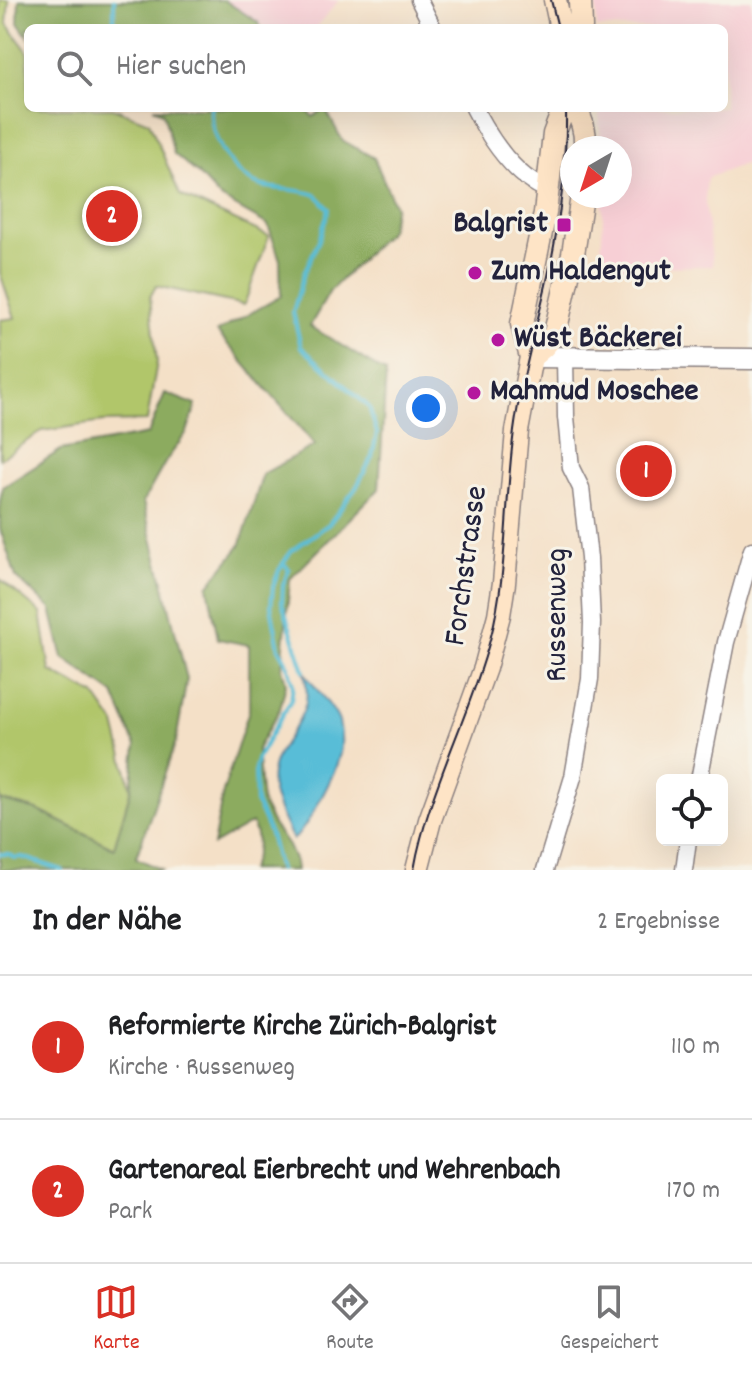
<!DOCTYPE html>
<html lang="de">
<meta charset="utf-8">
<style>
:root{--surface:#fff;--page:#f2f2f2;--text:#202124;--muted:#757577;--line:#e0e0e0;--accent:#d93025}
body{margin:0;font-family:Dekko,sans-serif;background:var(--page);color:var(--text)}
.controls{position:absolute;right:24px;bottom:24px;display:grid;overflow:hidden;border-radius:12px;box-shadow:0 8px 32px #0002}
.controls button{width:72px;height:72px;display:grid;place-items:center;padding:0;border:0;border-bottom:2px solid var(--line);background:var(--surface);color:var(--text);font:40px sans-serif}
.compass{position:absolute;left:560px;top:136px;width:72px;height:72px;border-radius:50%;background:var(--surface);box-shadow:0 8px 32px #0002;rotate:219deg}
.you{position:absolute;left:426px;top:408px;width:28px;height:28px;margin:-20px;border:6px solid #fff;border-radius:50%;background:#1a73e8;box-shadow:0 0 0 12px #1a73e833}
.badge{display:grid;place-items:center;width:52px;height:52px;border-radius:50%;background:var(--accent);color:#fff;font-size:26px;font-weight:700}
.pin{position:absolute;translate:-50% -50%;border:4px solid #fff;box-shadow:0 2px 8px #0006}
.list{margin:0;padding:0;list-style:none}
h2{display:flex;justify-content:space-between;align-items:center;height:104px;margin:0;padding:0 32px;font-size:34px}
h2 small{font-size:26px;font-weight:400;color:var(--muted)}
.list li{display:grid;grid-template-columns:52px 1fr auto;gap:24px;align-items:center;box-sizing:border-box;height:144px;padding:0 32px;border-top:2px solid var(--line)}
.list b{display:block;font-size:30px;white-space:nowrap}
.list p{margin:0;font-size:26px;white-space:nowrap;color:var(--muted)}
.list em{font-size:26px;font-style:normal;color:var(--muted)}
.icon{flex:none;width:44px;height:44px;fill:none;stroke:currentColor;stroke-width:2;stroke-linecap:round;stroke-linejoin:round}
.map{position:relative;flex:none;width:752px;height:870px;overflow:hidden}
.search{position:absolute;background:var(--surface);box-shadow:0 8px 32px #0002;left:24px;right:24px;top:24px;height:88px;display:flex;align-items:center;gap:20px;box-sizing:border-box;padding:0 28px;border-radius:12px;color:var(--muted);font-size:30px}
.sheet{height:392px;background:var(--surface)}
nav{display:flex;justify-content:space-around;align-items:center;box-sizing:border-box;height:112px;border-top:2px solid var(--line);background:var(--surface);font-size:22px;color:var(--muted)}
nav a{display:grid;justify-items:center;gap:4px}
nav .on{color:var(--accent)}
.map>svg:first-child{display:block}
</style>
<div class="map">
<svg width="752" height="870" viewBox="0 0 752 870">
<rect width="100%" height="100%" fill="#f7f3e8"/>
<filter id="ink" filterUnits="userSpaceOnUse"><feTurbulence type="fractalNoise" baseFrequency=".0125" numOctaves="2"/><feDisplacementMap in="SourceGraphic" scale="16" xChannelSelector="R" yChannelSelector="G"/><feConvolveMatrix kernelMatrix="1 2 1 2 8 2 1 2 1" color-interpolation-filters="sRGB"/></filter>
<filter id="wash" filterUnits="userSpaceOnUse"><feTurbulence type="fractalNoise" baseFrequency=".006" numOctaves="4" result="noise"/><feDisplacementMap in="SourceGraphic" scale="32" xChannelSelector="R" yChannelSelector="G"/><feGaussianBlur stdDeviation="1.8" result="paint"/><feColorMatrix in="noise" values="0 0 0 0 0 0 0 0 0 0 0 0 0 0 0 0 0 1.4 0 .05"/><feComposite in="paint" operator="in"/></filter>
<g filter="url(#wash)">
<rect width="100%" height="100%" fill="#f4e0c7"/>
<path fill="#f7cfd5" d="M224,0H339L316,28H267Z
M596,0H752V161L707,178L705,200L713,266L600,268L603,218L602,196H620V148H601L599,108H724V28H597Z"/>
<path fill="#b1c66a" stroke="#6a7452" stroke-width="2" d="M0,0H9L7,24L28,52V108H113L149,122L180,195L269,236L244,305L156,286L150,297L157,362L147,421L103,422L42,431L0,459V320L15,318L0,273Z
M0,579L41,613L50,671L95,695L115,724L131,789L114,848L37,810L0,800Z"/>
<path fill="#8cab5e" stroke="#57664c" stroke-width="2" d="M19,0H224L259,23L261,28H28V37L18,23Z
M153,108H305L313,117L325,108L342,140L374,158L395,206L390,230L330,291L310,326L386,373L379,489L290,579L282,668L286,684L280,709L257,749L262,803L272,823L288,846L295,862L296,870H250C257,853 260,840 252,823L213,845L223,792L249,710V645L218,639L208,586L240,546L263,474L315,445L217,332L281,296L280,260L268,225L219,197L197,173L174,154L163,112Z
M165,393L196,405L187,432L166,461L143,502L187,679L176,741L136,858L163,870H0V800L37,810L114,848L131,789L136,746L114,694L63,658L51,609L16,577L0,529V501L3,487L61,450L148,434Z"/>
<path fill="#59bdd7" stroke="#3e7089" stroke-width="2" d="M304,671C312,686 335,708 339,722C341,731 342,744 340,753C336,773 308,827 293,840C285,823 275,805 272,787C267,752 299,733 306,702C308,692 306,681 304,671Z"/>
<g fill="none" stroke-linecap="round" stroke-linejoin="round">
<path stroke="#59bdd7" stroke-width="4" d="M114,0V23L120,28
M211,108C209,137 231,174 259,185C273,190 304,189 316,195C320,198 325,205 329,209L319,240L304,273L293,312L301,347L369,407L377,433L372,457L356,488L329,524L291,551L279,570L273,587L271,606L279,648L288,665L293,685L291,700L258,757L255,768L256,802L270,834L279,870
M283,563L289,569L283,585L282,603L304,671
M0,854H9L14,858L22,857L62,870"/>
</g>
</g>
<g filter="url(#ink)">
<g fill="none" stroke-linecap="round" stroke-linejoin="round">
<g stroke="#8b8181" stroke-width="19">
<path id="minor" d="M419,0L433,28
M474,108C490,139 514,177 548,190
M699,780L726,642L752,550
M545,870L573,777L590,679L592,623L589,558L581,488L571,468L566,417L565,357
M684,870L688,840"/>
</g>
<g stroke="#8b8181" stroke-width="23">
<path id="tertiary" d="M531,357L752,359"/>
</g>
<g stroke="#8b8181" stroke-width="25">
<path id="secondary" d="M555,0L561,28
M580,0L581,28
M575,108C583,121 586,133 585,148
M531,357L544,346L555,333L573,254L582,196
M417,870L430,820L485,668L499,615L504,583L517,431L531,357L522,324L545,213L554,134L564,108"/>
</g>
<use href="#minor" stroke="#fff" stroke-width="16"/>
<use href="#tertiary" stroke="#fff" stroke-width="20"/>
<use href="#secondary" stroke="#fee4c6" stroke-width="22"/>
<path stroke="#22223b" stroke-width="2" d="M551,0L558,28
M414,870C428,790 469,718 490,640C509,570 504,496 515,424C522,374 537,326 548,276C560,221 567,165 566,108"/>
</g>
</g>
<g fill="#b5179e" stroke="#f7f3e8" stroke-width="3">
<rect x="556" y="217" width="16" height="16" rx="4"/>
<circle cx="475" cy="273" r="8"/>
<circle cx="498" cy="340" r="8"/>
<circle cx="474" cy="393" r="8"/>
</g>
<g text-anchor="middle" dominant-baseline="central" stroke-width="6" stroke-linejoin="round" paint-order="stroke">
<g font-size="32" font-weight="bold" fill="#22223b" stroke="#f7f3e8" text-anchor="start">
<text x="548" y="225" text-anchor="end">Balgrist</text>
<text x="491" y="273">Zum Haldengut</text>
<text x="514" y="340">Wüst Bäckerei</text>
<text x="490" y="393">Mahmud Moschee</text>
</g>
<g font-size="32" fill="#22223b" stroke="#f7f3e8">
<text transform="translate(468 566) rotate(-82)">Forchstrasse</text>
<text transform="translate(559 615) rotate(-90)">Russenweg</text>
</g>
</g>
</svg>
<div class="controls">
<button><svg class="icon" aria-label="locate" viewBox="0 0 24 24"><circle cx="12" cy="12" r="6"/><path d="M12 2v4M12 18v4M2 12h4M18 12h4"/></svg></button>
</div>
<svg class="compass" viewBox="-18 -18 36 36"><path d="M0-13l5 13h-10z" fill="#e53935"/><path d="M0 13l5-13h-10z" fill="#757577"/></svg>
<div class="you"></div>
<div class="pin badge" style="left:646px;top:471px">1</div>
<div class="pin badge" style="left:112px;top:216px">2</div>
<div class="search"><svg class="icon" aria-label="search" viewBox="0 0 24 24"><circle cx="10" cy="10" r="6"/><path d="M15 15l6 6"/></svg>Hier suchen</div>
</div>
<section class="sheet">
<h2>In der Nähe<small>2 Ergebnisse</small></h2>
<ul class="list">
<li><span class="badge">1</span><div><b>Reformierte Kirche Zürich-Balgrist</b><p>Kirche · Russenweg</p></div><em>110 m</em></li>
<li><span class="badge">2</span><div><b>Gartenareal Eierbrecht und Wehrenbach</b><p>Park</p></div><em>170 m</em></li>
</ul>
</section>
<nav>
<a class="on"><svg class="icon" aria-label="map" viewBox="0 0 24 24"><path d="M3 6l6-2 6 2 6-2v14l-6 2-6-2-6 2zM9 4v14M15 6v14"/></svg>Karte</a>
<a><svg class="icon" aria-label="directions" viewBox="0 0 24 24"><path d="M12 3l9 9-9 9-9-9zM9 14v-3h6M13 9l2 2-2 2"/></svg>Route</a>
<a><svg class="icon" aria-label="saved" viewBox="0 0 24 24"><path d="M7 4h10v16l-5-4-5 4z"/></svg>Gespeichert</a>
</nav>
